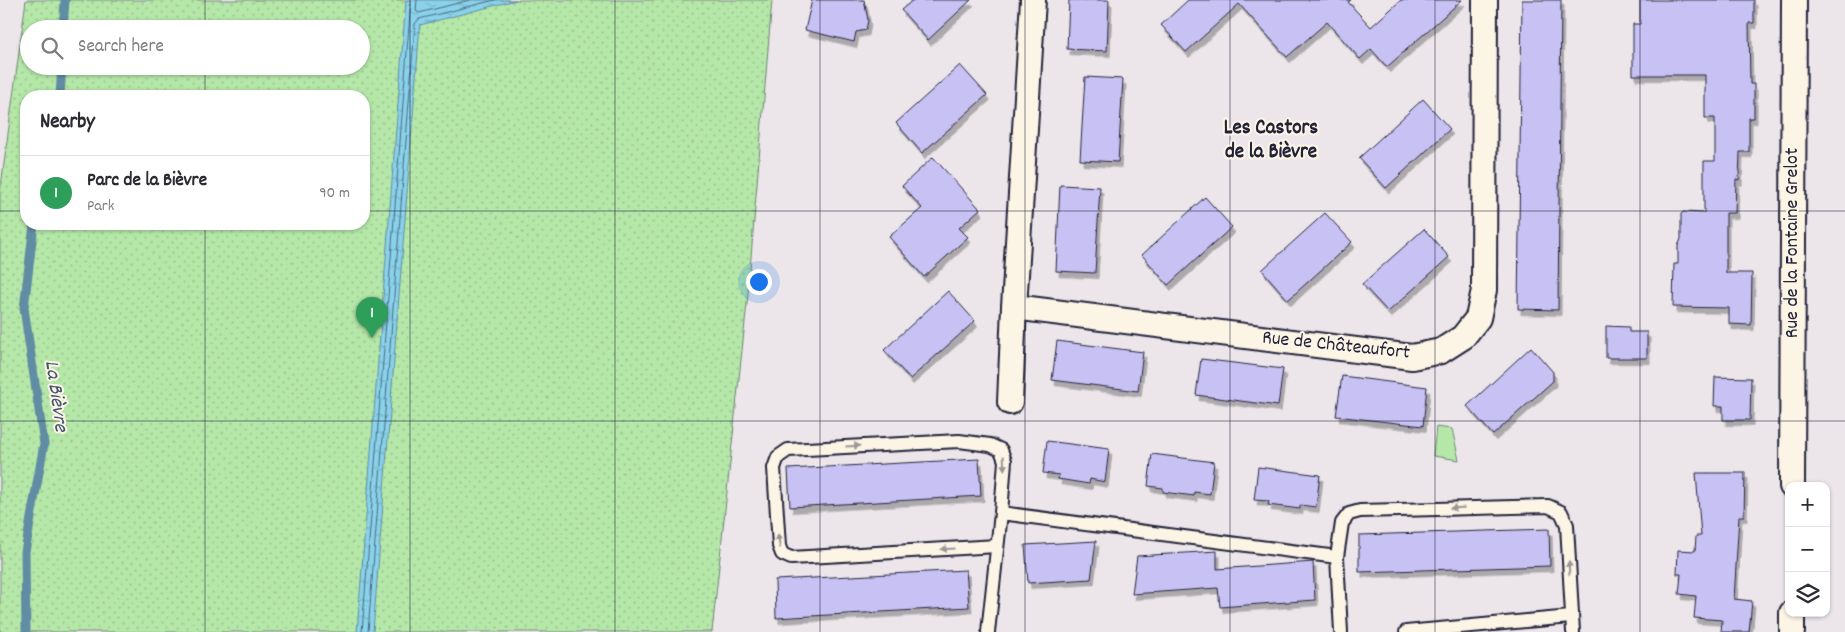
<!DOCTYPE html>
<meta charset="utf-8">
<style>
body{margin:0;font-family:Dekko,sans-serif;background:#f7f7f7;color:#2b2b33}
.controls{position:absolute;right:15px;bottom:15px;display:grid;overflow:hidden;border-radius:10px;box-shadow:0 1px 4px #0004}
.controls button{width:45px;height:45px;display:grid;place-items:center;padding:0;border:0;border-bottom:1px solid #e1e1e2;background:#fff;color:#2b2b33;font:25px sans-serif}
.you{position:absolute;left:758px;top:281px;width:18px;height:18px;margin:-12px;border:4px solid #fff;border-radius:50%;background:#1a73e8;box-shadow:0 0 0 8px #1a73e833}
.badge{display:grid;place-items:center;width:32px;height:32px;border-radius:50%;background:#db2777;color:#fff;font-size:16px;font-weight:700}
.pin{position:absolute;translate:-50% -41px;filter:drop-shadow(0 1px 2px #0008)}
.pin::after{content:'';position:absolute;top:26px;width:18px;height:15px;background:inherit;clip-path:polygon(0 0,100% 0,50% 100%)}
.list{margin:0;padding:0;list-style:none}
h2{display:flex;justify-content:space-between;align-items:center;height:65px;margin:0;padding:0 20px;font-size:21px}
h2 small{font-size:16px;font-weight:400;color:#7c7c81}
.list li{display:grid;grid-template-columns:32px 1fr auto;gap:15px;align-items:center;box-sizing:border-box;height:75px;padding:0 20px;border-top:1px solid #e1e1e2}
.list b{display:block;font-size:19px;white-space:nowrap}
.list p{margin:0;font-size:16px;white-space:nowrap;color:#7c7c81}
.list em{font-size:16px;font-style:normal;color:#7c7c81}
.icon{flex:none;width:28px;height:28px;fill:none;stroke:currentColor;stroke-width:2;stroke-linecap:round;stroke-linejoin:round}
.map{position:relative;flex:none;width:1845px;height:632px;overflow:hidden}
.search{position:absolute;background:#fff;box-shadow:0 1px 4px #0004;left:20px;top:20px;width:350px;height:55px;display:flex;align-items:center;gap:12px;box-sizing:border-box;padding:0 18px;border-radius:28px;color:#7c7c81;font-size:19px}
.panel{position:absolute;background:#fff;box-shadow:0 1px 4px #0004;left:20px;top:90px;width:350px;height:140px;border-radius:20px}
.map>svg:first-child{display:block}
</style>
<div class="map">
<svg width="1845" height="632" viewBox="0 0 1845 632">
<defs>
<pattern id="park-dots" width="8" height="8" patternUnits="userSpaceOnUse" patternTransform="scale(1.25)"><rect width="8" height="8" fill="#b5e7a8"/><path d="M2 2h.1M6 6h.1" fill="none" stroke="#9bc692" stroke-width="1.8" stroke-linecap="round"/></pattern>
<pattern id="water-ripples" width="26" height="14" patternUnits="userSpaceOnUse" patternTransform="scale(1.25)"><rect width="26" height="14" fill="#89d2ea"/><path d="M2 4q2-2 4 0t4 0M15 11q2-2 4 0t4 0" fill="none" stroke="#76b4ca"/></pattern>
<filter id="shadow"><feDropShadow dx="3" dy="5.5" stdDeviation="0" flood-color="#0004"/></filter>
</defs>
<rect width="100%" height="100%" fill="#ece6ea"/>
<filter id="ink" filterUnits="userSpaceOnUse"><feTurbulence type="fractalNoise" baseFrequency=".02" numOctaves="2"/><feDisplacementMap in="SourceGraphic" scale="10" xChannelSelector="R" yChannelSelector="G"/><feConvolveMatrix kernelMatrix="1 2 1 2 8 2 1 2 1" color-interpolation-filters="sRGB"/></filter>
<g filter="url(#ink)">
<path fill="#b5e7a8" stroke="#6c8472" d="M1436 427 1452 429 1459 460 1433 456Z"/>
<path fill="url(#park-dots)" stroke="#6c8472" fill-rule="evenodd" d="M26 0H772L748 294 712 632H0V193ZM29 29H361V66H29ZM26 96H364V224H26Z"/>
<path fill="url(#water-ripples)" stroke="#608ca4" d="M406 0H516L420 25 373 632H357Z"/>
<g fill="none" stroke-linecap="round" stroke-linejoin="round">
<g stroke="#4b6881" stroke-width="1">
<path d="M417 0 416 11 419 13 470 0"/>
<path d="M362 632 411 0"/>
<path d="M368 632 415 24 419 19 495 0"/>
</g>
<g stroke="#608ca4" stroke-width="9">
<path d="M63 29 65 0"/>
<path d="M60 96 62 66"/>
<path d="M26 632 25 552 44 444 24 308 34 224"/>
</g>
</g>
<g fill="#c8c2f4" stroke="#22223b" filter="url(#shadow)">
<path d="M812 0H864L868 20 866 30 856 32 854 42 805 30Z"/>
<path d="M913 0H971L928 40 901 10Z"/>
<path d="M1069 0H1109L1107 51 1067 49Z"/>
<path d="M1188 0H1351L1348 2 1371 27 1401 0H1462L1387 67 1371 49 1360 59 1327 22 1287 57 1239 4 1186 52 1161 25Z"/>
<path d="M1522 0H1561L1558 310 1518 309Z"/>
<path d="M1640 0H1754V23H1749L1750 84H1754V118H1749V152H1740L1739 180 1736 179 1735 213H1726V273H1752L1751 325 1729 324V308L1673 307 1674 264H1678V246L1681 239V214L1683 212 1704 213V161H1715V118H1705V75H1633V24H1640Z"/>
<path d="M960 65 987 95 922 153 896 123Z"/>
<path d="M1085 77 1123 79 1118 162 1080 160Z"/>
<path d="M1423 99 1450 129 1386 188 1359 158Z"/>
<path d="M933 157 980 209 959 228 968 237 924 277 889 237 922 208 902 186Z"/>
<path d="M1060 185 1100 187 1095 273 1056 271Z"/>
<path d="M1205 197 1232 227 1168 285 1142 255Z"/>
<path d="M1325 213 1352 242 1288 300 1262 270Z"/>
<path d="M1424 229 1449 257 1388 312 1362 284Z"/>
<path d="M948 291 975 321 910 379 884 350Z"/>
<path d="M1606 326 1629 327V332H1647V358H1606Z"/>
<path d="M1057 341 1143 352 1138 391 1052 380Z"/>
<path d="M1531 347 1553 372V381L1493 435 1467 406Z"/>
<path d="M1201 359 1283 369 1278 406 1196 395Z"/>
<path d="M1342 376 1427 387 1423 426 1336 416Z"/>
<path d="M1715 377 1751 378 1750 420H1723V406H1714Z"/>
<path d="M1047 441 1109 449 1105 482 1090 479 1089 484 1058 479 1059 475 1043 473Z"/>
<path d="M1152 454 1214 462 1210 494 1194 492V496L1163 492V488L1148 486Z"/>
<path d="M979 459 981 496 790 507 788 469Z"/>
<path d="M1258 467 1320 475 1316 507 1300 505V509L1268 505 1269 501 1254 500Z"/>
<path d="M1696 473H1745L1744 516H1739L1734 599 1752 601 1749 632H1721L1722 620 1694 618 1696 596 1679 594 1681 574H1677L1678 550 1695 551 1696 536H1701Z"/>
<path d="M1549 529 1550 566 1359 572V535Z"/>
<path d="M1096 541 1091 579 1028 583 1025 545Z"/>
<path d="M1217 551V569L1313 562 1315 600 1220 607 1218 588 1132 594 1137 556Z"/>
<path d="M966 570 969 607 776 618 775 580Z"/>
</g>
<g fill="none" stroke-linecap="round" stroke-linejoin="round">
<defs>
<g id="service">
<path d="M997 546 791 558 782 554 779 546 774 468 778 457 788 450 959 441 990 445 1001 450 1005 461 1001 513"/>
<path d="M988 632 1001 513 1337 557"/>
<path d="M1341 632 1337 557 1342 523 1349 514 1360 511 1548 506 1561 512 1567 525 1573 632"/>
<path d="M1406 632 1571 617"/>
</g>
<g id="minor">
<path d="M1033 0 1014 307 1412 357 1441 351 1463 337 1478 318 1484 290 1485 0"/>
<path d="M1010 402 1014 307"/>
<path d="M1792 486 1794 0"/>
<path d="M1792 632V613"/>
</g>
</defs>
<use href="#service" stroke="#22223b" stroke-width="16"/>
<use href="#minor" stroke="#22223b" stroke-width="28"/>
<use href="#service" stroke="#fcf5e5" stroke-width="12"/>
<use href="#minor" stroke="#fcf5e5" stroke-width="24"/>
</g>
<defs><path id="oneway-solid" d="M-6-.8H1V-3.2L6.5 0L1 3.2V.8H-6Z" transform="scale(1.25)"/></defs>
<g fill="#9a9698">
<use href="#oneway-solid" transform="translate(853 446) rotate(-3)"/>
<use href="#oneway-solid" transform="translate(1004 463) rotate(87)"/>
<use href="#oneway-solid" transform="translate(1457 508) rotate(178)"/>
<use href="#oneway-solid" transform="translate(779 541) rotate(-97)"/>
<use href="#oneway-solid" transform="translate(948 549) rotate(177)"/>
<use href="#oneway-solid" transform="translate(1569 568) rotate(-93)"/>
</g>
</g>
<path fill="none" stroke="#22223b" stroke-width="1" stroke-opacity="0.55" d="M205 0V29M410 0V632M615 0V632M820 0V632M1025 0V632M1230 0V632M1435 0V632M1640 0V632M205 66V96M0 211H26M364 211H1845M205 224V632M0 421H1845"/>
<g text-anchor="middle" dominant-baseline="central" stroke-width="4" stroke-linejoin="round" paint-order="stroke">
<g font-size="20" fill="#22223b" stroke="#fcf5e5">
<text transform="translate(1793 243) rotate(-90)">Rue de la Fontaine Grelot</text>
<text transform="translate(1336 346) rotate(6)">Rue de Châteaufort</text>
</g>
<g font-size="21" font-weight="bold" fill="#22223b" stroke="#fcf5e5">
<text x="1271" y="129">Les Castors<tspan x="1271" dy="24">de la Bièvre</tspan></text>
</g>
<g font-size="21" font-style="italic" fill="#415770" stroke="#fcf5e5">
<text transform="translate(55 396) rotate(82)">La Bièvre</text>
</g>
</g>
</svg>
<div class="controls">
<button>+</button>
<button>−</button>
<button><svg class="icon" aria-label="layers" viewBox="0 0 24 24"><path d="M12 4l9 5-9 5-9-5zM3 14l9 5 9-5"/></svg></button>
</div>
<div class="you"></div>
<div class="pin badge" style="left:372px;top:338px;background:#2e9e5b">1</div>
<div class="search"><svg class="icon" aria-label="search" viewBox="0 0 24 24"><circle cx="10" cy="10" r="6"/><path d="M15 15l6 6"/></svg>Search here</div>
<section class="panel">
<h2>Nearby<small></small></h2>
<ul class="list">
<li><span class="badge" style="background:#2e9e5b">1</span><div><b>Parc de la Bièvre</b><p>Park</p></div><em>90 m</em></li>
</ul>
</section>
</div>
